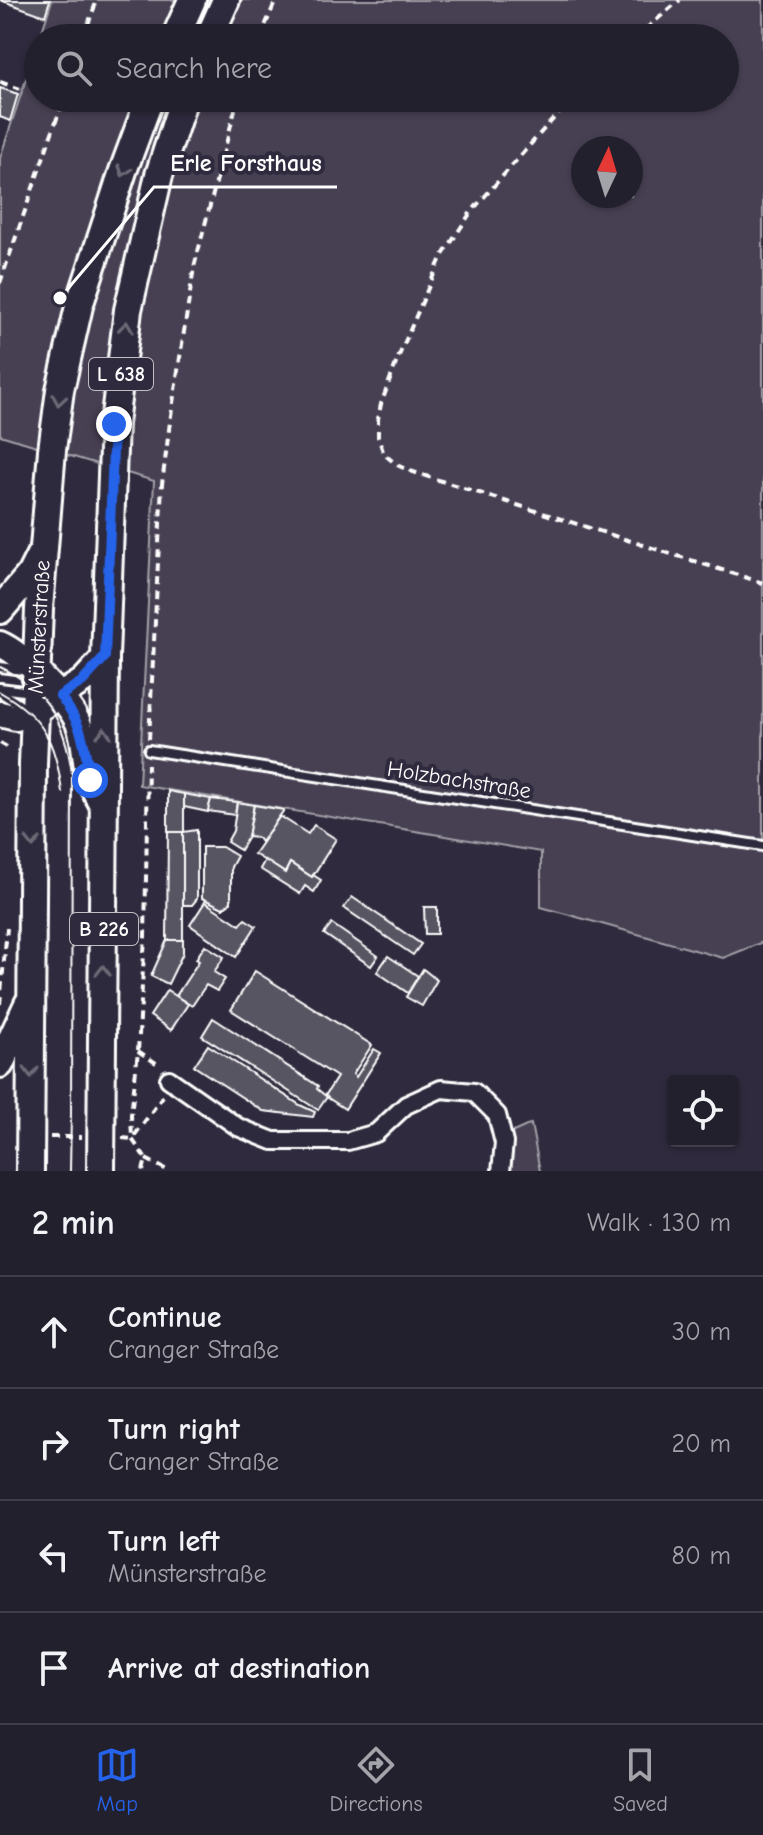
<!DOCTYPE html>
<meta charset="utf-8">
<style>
body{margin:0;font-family:"Comic Neue",sans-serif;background:#2b2836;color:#f1f3f6}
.controls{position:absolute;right:24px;bottom:24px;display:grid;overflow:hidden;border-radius:8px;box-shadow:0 2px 6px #0004}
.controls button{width:72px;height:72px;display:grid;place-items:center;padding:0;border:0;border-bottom:2px solid #403e4a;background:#23202e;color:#f1f3f6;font:40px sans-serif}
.compass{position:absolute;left:571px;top:136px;width:72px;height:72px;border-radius:50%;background:#23202e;box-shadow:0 2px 6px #0004;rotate:4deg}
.stop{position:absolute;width:24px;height:24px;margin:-18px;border:6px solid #2563eb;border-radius:50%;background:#fff}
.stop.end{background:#2563eb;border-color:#fff;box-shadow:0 2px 8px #0008}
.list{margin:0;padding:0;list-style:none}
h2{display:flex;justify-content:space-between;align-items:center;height:104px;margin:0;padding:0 32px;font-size:34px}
h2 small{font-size:26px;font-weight:400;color:#a3a3aa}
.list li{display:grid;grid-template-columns:52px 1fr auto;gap:24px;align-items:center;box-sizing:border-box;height:112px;padding:0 32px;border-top:2px solid #403e4a}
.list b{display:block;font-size:30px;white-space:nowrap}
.list p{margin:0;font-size:26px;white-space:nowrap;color:#a3a3aa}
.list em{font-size:26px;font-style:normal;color:#a3a3aa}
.icon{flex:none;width:44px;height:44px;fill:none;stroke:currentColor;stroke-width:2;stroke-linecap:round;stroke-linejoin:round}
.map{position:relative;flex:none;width:763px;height:1171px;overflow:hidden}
.search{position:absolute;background:#23202e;box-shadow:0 2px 6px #0004;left:24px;right:24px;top:24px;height:88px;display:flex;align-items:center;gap:20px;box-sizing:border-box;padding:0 28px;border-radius:44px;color:#a3a3aa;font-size:30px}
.sheet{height:552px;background:#23202e}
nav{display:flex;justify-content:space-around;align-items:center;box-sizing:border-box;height:112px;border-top:2px solid #403e4a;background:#23202e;font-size:22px;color:#a3a3aa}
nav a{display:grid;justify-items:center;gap:4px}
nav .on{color:#2563eb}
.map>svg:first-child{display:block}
</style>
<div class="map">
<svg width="763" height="1171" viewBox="0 0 763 1171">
<rect width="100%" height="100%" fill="#2f2a3d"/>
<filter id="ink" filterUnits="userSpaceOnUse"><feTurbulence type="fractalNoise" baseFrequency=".0125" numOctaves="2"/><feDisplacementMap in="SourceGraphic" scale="16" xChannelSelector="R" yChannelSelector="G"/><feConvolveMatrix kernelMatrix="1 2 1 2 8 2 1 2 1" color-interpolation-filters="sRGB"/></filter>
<g filter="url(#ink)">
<g fill="#464152" stroke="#a2a0a8" stroke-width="2" fill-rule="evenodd">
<path d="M52 0H763V942L723 958 541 907V852L139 785 154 481 0 435V158L38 43V98H725V38H40ZM583 148H631V196H583Z"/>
<path d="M531 1124 540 1171H509L511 1133Z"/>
</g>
<g fill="#595564" stroke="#fff" stroke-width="2">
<path d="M0 0H50L45 16Z"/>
<path d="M0 88 18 94 10 121 0 117Z"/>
<path d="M168 791 184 794V832H168Z"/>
<path d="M184 794 211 799 208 812 184 807Z"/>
<path d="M211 799 237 802 235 815 208 811Z"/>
<path d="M237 802 254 805 248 837 240 850 227 842 233 831Z"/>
<path d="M254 805 284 810 261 842 258 838 248 837Z"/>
<path d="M280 816 308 834 314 825 336 839 312 877 290 863 285 873 254 854Z"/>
<path d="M197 830V899L192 905H183V832Z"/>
<path d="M168 832H183V940H167Z"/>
<path d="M202 847H222L237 856 231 867V902L223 908 202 898Z"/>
<path d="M265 860 285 873 290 863 312 877 313 875 321 880 314 892 305 886 300 894 260 869Z"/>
<path d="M352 897 421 944 413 955 344 908Z"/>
<path d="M205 902 240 925 245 919 256 926 236 957 190 925Z"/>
<path d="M424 907H437V934H425Z"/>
<path d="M332 924 378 956 371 966 324 934Z"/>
<path d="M167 940H183V953L168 984 151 976Z"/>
<path d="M205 945 224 957 214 972 225 979 217 991 206 985 192 1006 176 996 199 961 196 959Z"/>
<path d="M388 956 418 976 408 993 377 972Z"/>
<path d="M423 969 437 980 422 1006 406 997Z"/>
<path d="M255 971 372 1045 353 1074 356 1077 374 1049 381 1053 345 1109 325 1096 337 1077 231 1010Z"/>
<path d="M167 990 188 1004 171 1030 150 1016Z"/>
<path d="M213 1018 318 1086 317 1089 327 1097 318 1110 202 1036Z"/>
<path d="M208 1045 300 1105 315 1112 313 1117 263 1111 194 1066Z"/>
</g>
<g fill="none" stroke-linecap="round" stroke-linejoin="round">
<defs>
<g id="lane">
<path d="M0 667 23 670"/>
<path d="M0 688 31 692"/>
<path d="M0 692 26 709"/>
<path d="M149 750 763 846"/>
</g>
<path id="street" d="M169 1079 238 1127 273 1141H348L376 1133 406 1105 441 1089 474 1092 497 1115 504 1143 501 1171"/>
<g id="secondary">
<path d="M0 644C23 654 70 702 79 725 86 743 84 762 90 780 93 790 100 800 104 809"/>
<path d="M0 714 16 718 32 713 83 681 105 657"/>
</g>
<g id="primary">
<path d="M175 38 192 0"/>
<path d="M209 38 226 0"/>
<path d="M0 610 30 575 40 555"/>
<path d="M0 1064 28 1004"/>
<path d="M30 1171 33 764 39 609 52 450 60 390 79 306 123 171 150 98"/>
<path d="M101 1171 105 657 114 424 128 310 159 175 184 98"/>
</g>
</defs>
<use href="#lane" stroke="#fff" stroke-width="14"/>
<use href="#street" stroke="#fff" stroke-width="22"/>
<use href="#secondary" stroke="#fff" stroke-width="30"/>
<use href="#primary" stroke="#fff" stroke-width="32"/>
<g stroke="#fff" stroke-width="4" stroke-dasharray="8 6" stroke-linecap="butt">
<path d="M83 38 97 0"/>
<path d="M260 38 276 0"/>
<path d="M635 38 680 0"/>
<path d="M0 82 20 89"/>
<path d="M573 98 544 129 471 212 441 258 398 358 381 404 378 419V437L384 454 397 465 410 471 763 583"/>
<path d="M0 283 64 98"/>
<path d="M149 739 162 484 170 422 194 267 238 98"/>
<path d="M0 743 7 747 10 751"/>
<path d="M0 1004 7 928"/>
<path d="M138 1051 159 1065"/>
<path d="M50 1137H82"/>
<path d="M122 1138 132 1139 163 1096"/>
<path d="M146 1159 169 1171"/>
<path d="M143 1171 146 1159 132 1139 131 1115 138 1051 145 937 148 764"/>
</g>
<use href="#lane" stroke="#2f2a3d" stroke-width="8"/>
<use href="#street" stroke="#2f2a3d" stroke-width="16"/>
<use href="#secondary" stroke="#2f2a3d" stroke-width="24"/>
<use href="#primary" stroke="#2f2a3d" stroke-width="26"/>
<g stroke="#fff" stroke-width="2">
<path d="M0 667C47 689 65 722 72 773L71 1113 70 1171"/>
<path d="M0 692C44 717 56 743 62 792"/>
</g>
</g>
<defs><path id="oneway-chevron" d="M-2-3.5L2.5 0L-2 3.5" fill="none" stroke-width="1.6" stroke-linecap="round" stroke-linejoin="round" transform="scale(2)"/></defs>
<g stroke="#6d6a77">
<use href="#oneway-chevron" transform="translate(124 171) rotate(109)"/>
<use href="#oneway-chevron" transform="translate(126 327) rotate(-83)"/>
<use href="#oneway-chevron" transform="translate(59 400) rotate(99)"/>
<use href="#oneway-chevron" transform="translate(104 733) rotate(-89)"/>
<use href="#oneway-chevron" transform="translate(33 842) rotate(90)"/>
<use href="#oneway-chevron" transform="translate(103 971) rotate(-90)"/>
<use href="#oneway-chevron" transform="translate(31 1072) rotate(91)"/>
</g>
</g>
<g fill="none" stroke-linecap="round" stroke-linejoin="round" filter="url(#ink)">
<path stroke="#2563eb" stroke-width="10" d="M90 780C84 744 84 726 60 696L83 681 105 657 114 424"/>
</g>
<g text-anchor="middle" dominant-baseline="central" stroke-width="8" stroke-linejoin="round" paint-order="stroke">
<g fill="#2f2a3d" stroke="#c1bfc5" stroke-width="2">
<rect x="89" y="358" width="64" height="32" rx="6"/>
<rect x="70" y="913" width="68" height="32" rx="6"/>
</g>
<g font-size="20" font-weight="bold" fill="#fff">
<text x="121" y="374">L 638</text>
<text x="104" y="929">B 226</text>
</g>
<g font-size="22" fill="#fff" stroke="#2f2a3d">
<text transform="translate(39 627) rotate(-87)">Münsterstraße</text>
<text transform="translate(459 780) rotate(9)">Holzbachstraße</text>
</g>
</g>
<path fill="none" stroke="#fff" stroke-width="3" d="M60 298L154 187H337"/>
<circle fill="#fff" stroke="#2f2a3d" stroke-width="3" cx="60" cy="298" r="8"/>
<g font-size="24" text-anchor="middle" font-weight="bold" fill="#fff" stroke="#2f2a3d" stroke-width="8" stroke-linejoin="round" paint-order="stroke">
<text x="246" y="171">Erle Forsthaus</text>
</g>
</svg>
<div class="controls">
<button><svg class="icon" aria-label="locate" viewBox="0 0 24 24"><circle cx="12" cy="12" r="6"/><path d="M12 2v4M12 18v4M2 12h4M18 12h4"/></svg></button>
</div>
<svg class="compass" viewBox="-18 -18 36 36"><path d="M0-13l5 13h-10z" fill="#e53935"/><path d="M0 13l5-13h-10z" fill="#a3a3aa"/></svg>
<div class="stop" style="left:90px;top:780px"></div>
<div class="stop end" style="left:114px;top:424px"></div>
<div class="search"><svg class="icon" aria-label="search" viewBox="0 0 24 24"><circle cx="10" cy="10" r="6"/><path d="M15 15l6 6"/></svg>Search here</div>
</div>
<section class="sheet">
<h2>2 min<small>Walk · 130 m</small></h2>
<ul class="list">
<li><svg class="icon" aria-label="ahead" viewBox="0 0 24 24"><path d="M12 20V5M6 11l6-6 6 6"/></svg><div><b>Continue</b><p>Cranger Straße</p></div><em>30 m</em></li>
<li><svg class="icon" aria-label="right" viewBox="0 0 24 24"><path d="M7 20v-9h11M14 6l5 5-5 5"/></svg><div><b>Turn right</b><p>Cranger Straße</p></div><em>20 m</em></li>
<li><svg class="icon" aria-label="left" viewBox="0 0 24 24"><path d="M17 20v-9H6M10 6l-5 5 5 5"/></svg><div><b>Turn left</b><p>Münsterstraße</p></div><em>80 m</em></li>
<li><svg class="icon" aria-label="arrive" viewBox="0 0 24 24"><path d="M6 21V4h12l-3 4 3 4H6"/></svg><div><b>Arrive at destination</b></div></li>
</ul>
</section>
<nav>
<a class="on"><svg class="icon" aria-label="map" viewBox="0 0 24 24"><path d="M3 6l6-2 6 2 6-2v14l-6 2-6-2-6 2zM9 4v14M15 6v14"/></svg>Map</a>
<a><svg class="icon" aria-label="directions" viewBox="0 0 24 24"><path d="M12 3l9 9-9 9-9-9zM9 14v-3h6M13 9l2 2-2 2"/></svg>Directions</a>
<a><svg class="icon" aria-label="saved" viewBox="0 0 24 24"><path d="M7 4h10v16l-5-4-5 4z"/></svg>Saved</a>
</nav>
